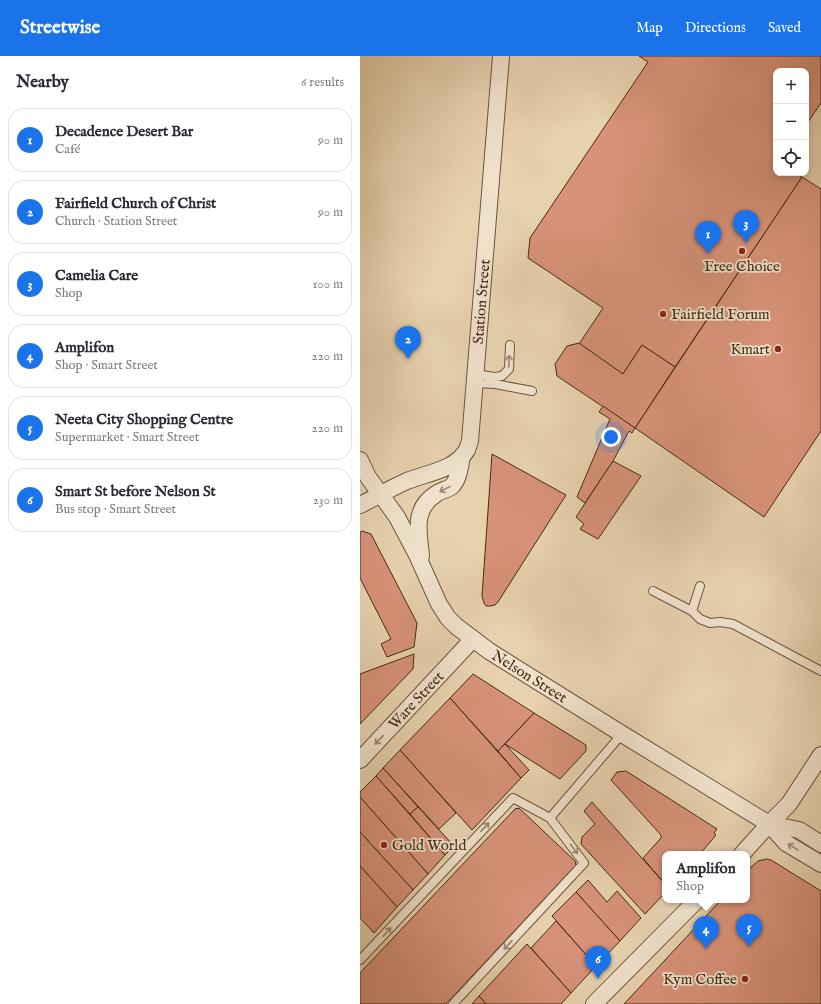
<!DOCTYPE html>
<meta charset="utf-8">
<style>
body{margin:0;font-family:"IM FELL English",serif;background:#f2f2f3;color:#2b2b33}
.controls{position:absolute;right:12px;top:12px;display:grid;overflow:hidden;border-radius:8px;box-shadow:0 2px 6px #0003}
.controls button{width:36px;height:36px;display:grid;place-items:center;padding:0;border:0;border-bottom:1px solid #e1e1e2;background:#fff;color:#2b2b33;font:20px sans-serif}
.you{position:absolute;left:251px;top:381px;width:14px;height:14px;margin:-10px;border:3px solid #fff;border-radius:50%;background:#1a73e8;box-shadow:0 0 0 6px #1a73e833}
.badge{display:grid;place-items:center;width:26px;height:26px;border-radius:50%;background:#1a73e8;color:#fff;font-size:13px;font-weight:700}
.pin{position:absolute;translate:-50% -33px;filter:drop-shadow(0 1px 2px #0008)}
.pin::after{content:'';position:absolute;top:21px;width:14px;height:12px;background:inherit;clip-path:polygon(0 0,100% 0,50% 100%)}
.popup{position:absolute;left:302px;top:795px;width:88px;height:52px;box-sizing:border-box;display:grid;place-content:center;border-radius:8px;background:#fff;filter:drop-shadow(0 1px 3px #0005);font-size:13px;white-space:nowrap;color:#7c7c81}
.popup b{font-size:15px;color:#2b2b33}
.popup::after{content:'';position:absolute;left:50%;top:100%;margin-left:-8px;border:8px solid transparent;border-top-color:#fff}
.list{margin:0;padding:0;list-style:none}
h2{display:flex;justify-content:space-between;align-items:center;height:52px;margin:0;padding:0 16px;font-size:17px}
h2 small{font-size:13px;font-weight:400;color:#7c7c81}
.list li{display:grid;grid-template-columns:26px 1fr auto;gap:12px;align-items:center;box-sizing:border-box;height:64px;margin:0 8px 8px;padding:0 8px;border:1px solid #e1e1e2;border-radius:16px}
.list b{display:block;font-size:15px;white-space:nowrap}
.list p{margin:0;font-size:13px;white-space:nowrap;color:#7c7c81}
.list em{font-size:13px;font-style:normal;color:#7c7c81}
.icon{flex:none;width:22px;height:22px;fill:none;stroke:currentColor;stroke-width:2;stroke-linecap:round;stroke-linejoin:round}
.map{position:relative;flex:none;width:461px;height:948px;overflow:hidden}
header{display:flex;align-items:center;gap:24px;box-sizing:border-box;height:56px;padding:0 20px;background:#1a73e8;color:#fff}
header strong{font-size:19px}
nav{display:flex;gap:22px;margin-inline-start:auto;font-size:14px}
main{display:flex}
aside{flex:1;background:#fff}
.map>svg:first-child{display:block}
</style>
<header>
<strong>Streetwise</strong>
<nav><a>Map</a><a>Directions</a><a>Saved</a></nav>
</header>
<main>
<aside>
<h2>Nearby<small>6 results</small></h2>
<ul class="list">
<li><span class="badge">1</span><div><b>Decadence Desert Bar</b><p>Café</p></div><em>90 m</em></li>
<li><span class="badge">2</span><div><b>Fairfield Church of Christ</b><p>Church · Station Street</p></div><em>90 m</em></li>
<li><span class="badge">3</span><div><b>Camelia Care</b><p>Shop</p></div><em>100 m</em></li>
<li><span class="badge">4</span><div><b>Amplifon</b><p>Shop · Smart Street</p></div><em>220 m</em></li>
<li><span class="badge">5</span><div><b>Neeta City Shopping Centre</b><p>Supermarket · Smart Street</p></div><em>220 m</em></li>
<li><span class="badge">6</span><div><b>Smart St before Nelson St</b><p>Bus stop · Smart Street</p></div><em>230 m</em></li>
</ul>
</aside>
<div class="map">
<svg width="461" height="948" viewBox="0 0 461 948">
<rect width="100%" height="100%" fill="#e7d1af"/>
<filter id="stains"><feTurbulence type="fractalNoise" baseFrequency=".005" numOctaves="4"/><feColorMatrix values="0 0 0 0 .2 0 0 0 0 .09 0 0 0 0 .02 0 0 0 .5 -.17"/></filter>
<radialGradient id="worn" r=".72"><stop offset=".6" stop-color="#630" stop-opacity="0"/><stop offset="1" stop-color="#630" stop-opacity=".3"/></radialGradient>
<g fill="#d79279" stroke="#442c13">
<path d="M279 0H461V47L446 69V15H416V117H436L442 121 315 311 282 289 263 318 219 288 243 252 168 202 170 182 288 6Z"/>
<path d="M442 121 461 133V375L404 461 275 372Z"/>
<path d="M219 287 263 318 282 289 315 311 275 372 197 320 195 308 207 290Z"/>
<path d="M243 350 275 372 272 377 269 375 253 405 225 447 217 441 250 363 239 356Z"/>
<path d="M132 398 206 439 138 546 135 549 130 550H126L124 547 122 540Z"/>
<path d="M253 405 281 420 238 483 220 473 224 468 216 461Z"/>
<path d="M2 475 11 478 57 567 54 591 27 601 21 588 31 583 0 522V476Z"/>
<path d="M54 598 53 613 0 668V618Z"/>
<path d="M113 618 174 657 138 695 90 642Z"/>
<path d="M90 642 161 722 112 774 40 694Z"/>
<path d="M174 657 226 689V695L200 723 145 688Z"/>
<path d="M145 688 169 714 161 722 138 695Z"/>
<path d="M40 694 96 757 79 773 23 712Z"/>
<path d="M23 712 58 751 50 758 16 720Z"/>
<path d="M266 715 357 773 354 777 356 779 340 798H305V828L283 802 301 782V779L251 724 257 716Z"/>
<path d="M16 720 85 799 68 818 0 741V736Z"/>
<path d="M0 741 68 818 53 834 0 776Z"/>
<path d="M232 746 305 828V837L285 858 221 788 222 781 235 768 224 755Z"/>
<path d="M58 751 94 790 85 799 50 758Z"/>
<path d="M159 752 215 805 216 809 86 948H0V917L155 753Z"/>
<path d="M0 776 53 834 37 851 0 810Z"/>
<path d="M407 803 411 804 461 835V948H264L361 844H387V815L398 805Z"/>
<path d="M0 810 37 851 14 877 0 862Z"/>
<path d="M228 824 247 846 257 835 281 862 260 885 216 836Z"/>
<path d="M216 836 260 885 236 910 192 860Z"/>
<path d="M196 865 236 910 211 937 171 892Z"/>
<path d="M167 888 211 937 201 948H126L119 940Z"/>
<path d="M119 940 126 948H112Z"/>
</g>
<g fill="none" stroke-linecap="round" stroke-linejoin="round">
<defs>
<g id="service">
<path d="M116 318 134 321 142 320 149 313 150 289"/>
<path d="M115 327 135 328 172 335"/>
<path d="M340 530 332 555 340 563 350 567 360 566 373 568 461 615"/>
<path d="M293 535 332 555"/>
<path d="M190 762 262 678"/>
<path d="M0 904 153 742 190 762 224 807 93 948"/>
</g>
<g id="minor">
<path id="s1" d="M0 404 8 421 37 461 57 499 79 548 88 562 96 570 129 595 262 678 409 768 426 787 461 808"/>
<path id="s2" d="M0 449C16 441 31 432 47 425 67 417 95 414 107 394 108 391 109 388 110 385L141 0"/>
<path d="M61 500C59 477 52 453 76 438 81 434 88 434 92 430 99 423 100 410 102 400"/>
<path id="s3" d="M0 704 113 583"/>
<path d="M409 768 439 774 461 788"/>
<path d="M382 798 409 768 429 748 461 699"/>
<path d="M234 948 337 844"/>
</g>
</defs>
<use href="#service" stroke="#6d553a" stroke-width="10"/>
<use href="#minor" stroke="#6d553a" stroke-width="18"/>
<use href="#service" stroke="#efe1cb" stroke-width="8"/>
<use href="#minor" stroke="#efe1cb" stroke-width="16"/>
</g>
<defs><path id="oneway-shaft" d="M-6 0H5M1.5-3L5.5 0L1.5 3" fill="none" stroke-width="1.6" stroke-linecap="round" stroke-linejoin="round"/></defs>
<g stroke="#9a866f">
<use href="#oneway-shaft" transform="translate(149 305) rotate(-89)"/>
<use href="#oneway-shaft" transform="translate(85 433) rotate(154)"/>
<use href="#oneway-shaft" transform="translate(19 684) rotate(133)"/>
<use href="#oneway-shaft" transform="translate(125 771) rotate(-47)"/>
<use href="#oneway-shaft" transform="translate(433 791) rotate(-149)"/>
<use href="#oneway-shaft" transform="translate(214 793) rotate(52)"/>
<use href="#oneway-shaft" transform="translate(27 876) rotate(-47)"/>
<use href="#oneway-shaft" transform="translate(148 889) rotate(133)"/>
</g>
<g fill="#8f2418" stroke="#efe1cb" stroke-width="1.5">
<circle cx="382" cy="195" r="4"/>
<circle cx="303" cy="258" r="4"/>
<circle cx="418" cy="293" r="4"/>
<circle cx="24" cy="789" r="4"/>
<circle cx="385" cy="923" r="4"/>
</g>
<g text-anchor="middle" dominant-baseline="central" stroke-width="3.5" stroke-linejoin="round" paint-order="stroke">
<g font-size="15" fill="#442c13" stroke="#efe1cb" text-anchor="start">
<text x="382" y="210" text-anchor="middle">Free Choice</text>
<text x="311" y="258">Fairfield Forum</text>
<text x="410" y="293" text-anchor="end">Kmart</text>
<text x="32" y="789">Gold World</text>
<text x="377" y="923" text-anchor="end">Kym Coffee</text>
</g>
<g font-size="15" fill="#442c13" stroke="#efe1cb">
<text stroke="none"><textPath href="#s2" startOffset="271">Station Street</textPath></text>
<text stroke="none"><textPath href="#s1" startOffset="282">Nelson Street</textPath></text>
<text stroke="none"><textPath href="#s3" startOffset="82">Ware Street</textPath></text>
</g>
</g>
<rect width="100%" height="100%" filter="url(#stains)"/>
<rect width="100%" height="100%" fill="url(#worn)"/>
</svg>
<div class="controls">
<button>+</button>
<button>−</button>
<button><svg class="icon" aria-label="locate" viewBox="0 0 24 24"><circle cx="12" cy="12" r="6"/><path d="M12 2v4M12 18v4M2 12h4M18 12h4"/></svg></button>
</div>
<div class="you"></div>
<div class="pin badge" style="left:348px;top:198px">1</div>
<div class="pin badge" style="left:48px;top:303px">2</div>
<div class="pin badge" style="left:386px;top:187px">3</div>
<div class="pin badge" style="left:346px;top:893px">4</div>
<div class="popup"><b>Amplifon</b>Shop</div>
<div class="pin badge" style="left:389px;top:891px">5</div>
<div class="pin badge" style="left:238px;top:923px">6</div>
</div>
</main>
